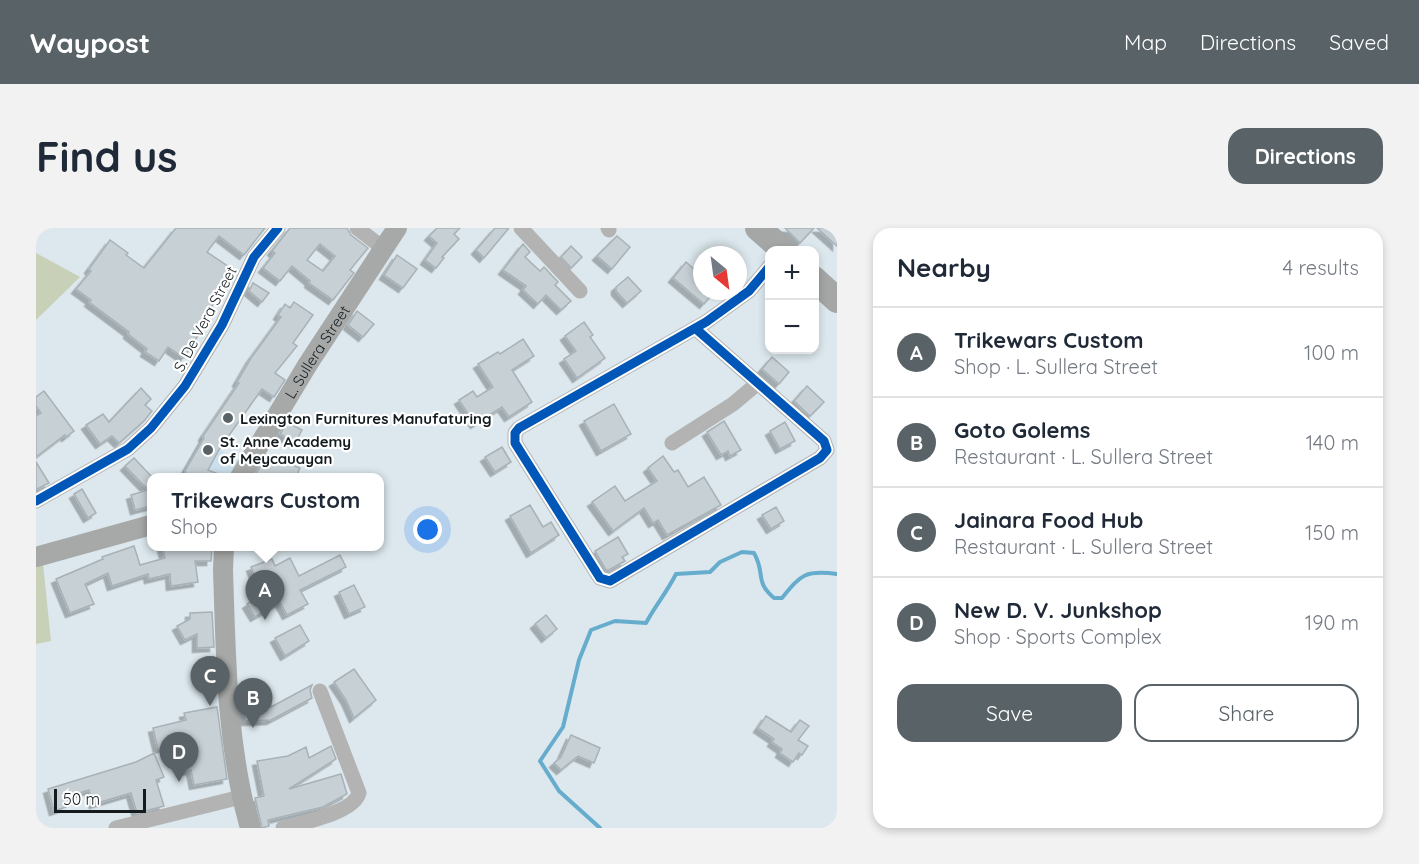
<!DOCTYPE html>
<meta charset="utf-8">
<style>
body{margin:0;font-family:Quicksand,sans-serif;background:#f2f2f3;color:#1f2937}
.controls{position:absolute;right:18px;top:18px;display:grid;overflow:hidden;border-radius:12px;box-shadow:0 3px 9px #0003}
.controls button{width:54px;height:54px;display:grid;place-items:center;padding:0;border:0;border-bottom:2px solid #e0e1e3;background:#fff;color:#1f2937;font:30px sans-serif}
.compass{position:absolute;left:657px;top:18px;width:54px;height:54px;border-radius:50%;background:#fff;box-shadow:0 3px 9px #0003;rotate:151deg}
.scale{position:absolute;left:18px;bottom:15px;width:92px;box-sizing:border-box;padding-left:6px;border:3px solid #131b1f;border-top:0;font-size:16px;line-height:21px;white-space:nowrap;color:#131b1f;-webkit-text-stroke:4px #fff;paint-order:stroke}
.you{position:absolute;left:392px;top:302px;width:21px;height:21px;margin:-15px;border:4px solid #fff;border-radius:50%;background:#1a73e8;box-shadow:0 0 0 9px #1a73e833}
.badge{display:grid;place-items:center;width:39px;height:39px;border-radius:50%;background:#596367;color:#fff;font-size:20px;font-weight:700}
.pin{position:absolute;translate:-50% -50px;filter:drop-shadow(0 2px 3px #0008)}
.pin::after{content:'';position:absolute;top:32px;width:21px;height:18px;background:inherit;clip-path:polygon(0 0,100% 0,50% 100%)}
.popup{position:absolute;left:111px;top:245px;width:237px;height:78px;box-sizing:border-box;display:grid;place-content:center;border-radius:12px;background:#fff;filter:drop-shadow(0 2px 4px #0005);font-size:20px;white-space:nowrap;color:#747a83}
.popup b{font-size:22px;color:#1f2937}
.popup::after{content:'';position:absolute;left:50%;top:100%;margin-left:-12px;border:12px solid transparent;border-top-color:#fff}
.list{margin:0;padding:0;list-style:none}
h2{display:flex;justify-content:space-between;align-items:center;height:78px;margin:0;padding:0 24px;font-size:26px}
h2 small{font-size:20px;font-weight:400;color:#747a83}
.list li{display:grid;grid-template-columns:39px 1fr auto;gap:18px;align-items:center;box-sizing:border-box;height:90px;padding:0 24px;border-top:2px solid #e0e1e3}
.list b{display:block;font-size:22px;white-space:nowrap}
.list p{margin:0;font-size:20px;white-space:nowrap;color:#747a83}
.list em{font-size:20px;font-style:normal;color:#747a83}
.actions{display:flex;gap:12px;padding:18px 24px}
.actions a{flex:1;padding:14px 0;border:2px solid #596367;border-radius:18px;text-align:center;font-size:21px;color:#596367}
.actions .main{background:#596367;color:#fff}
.map{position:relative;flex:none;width:801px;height:600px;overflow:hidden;border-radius:18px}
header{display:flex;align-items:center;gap:36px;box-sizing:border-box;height:84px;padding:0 30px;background:#596367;color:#fff}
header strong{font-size:28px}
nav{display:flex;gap:33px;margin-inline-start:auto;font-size:21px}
.intro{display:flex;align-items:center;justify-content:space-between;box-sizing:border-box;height:144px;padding:0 36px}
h1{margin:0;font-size:42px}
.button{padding:15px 27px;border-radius:18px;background:#596367;color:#fff;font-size:21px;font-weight:700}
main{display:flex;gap:36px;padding:0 36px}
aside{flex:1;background:#fff;border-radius:18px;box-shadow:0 3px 9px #0003}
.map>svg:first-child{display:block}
</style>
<header>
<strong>Waypost</strong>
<nav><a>Map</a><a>Directions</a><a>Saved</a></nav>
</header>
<div class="intro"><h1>Find us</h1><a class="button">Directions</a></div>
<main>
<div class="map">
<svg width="801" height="600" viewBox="0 0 801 600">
<defs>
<filter id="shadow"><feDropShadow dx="-4.5" dy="4.5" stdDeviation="0" flood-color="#0004"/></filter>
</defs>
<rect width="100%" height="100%" fill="#dce8ee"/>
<path fill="#cbe0ec" d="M165 210 203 233 193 249H148L146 244Z"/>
<g fill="#c8d0b7">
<path d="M0 25 44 49 0 92Z"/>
<path d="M7 336 15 413 0 416V338Z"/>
</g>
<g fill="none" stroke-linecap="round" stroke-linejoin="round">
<path stroke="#66accc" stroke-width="4" d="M564 600 523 563 504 533 527 499 543 432 555 402 579 393 610 395C619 378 631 364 640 346L674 344 684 334 706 324 718 325C730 346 718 353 738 370H746C765 346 770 342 801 346"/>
</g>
<g fill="#c7d0d5" stroke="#a8b1b6" stroke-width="1.5" fill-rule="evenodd" filter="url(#shadow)">
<path d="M140 0H229L208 27 183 8 171 24 199 43 164 96 168 98 148 130 132 119 123 133 109 124 111 121 92 106 93 104 53 74 55 72 40 61 55 43 53 41 74 12 92 25 90 27 108 40Z"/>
<path d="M254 0H311L315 7 332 20 314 42 318 45 297 72 273 55 274 53 256 38 244 53 227 40 239 25 236 23ZM284 16 299 28 287 43 271 32Z"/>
<path d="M401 0H424L418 6 423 11 406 29 408 30 400 40 389 32 401 15 393 8Z"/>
<path d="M459 0H473L448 30 440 22Z"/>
<path d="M749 0H778L764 15Z"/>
<path d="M781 0H801V18Z"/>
<path d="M581 8 594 19 576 41 561 28Z"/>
<path d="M487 16 494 24 489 29 504 43 508 39 522 54 519 57 535 73 525 82 510 67 502 76 487 62 490 58 467 42Z"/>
<path d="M535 18 546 29 535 40 525 29Z"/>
<path d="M361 27 381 41 367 60 348 47Z"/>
<path d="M650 34 666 48V63H679L668 76 637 50Z"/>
<path d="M592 49 605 63 591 75 580 63V59Z"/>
<path d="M217 55 233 65 226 74 213 63Z"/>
<path d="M258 74 277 87 257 115 261 118 239 145 249 152 238 169 226 161 184 220 172 242 190 249H152L149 243 168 210 167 208 203 155 201 154 215 130 245 89 242 87 249 76 254 80Z"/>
<path d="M321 83 338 96 327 109 312 97Z"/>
<path d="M548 94 557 107 554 109 569 130 541 150 528 131 540 123 529 108Z"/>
<path d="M487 111 498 128 476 142 496 174 473 189 466 179 439 196 423 172 437 163 441 169 457 159 442 136 462 124 464 126Z"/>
<path d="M736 129 753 144 743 156 726 141Z"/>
<path d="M771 158 788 174 774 188 758 173Z"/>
<path d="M105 160 115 171 109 177 116 183 108 193 83 215 76 208 64 216 50 197 67 186 73 194Z"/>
<path d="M8 163 38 203 30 209 29 207 0 229V188L5 185 0 178V169Z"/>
<path d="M578 176 595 206 565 223 548 193Z"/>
<path d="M688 193 705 222 694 228 692 223 685 227 671 204Z"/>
<path d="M251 194 266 202 259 215 244 206Z"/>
<path d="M749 194 759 213 744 221 734 203Z"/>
<path d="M466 219 475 234 459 244 449 229Z"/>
<path d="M231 227 264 240 260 249H218Z"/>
<path d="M627 228 638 244 642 242 652 259 668 249 685 277 631 307 622 292 617 295 608 280 577 303 556 274 579 258 589 273 621 253 612 240Z"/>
<path d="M98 230 115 248V278L99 282 95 267 112 262 89 238Z"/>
<path d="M0 234 13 255 1 261 0 260Z"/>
<path d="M46 261 60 285 52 290 38 266Z"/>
<path d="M494 277 507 299 515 294 523 307 495 325 474 288Z"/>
<path d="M740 279 748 293 735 301 726 287Z"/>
<path d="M582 309 592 326 586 329 589 333 573 342H570L559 323Z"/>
<path d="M98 318 104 337 129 330 126 318H176L175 333H159L162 354 135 358 134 346 113 351 112 346 76 358 72 345 49 356 58 376 34 385 20 351 67 331 66 329Z"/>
<path d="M304 327 310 339 264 362 272 376 251 387 244 374 219 389 211 376 226 366 215 339 236 331 239 338 254 330 263 348Z"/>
<path d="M318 357 329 379 313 386 303 364Z"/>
<path d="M176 384 178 419 161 420V406L149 412 141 398 154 391V385Z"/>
<path d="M510 387 521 401 510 410 499 396Z"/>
<path d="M264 397 273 413 249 428 239 410Z"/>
<path d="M318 441 340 472 318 490 310 472 298 454Z"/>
<path d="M276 457 274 462 276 470 235 492 209 493 207 463 234 462 235 479Z"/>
<path d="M181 479 191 551 158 557 155 542 148 543 142 516 122 521 117 500 150 492 148 485Z"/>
<path d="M730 488 755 504 764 492 773 498 762 512 772 518 766 527 763 525 757 534 744 525 746 521 736 514 738 511 722 500Z"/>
<path d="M535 507 564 520 558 535 542 528 525 542 518 535 525 529Z"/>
<path d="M295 518 300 531 253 561 305 546 311 566 287 579 232 592 233 598 226 600 219 570 228 568 221 533 252 528 270 519 273 530Z"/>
<path d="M118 525 128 549 120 552 128 578 101 585 95 565 58 576 53 562 27 570 30 579 18 583 12 561 100 534Z"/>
</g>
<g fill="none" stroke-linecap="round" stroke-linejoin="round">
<g stroke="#b2b3b2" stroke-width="15">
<path d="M321 0 347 20"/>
<path d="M485 0 544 63"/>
<path d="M572 0 573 2"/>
<path d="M659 100 788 213 791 222 784 230 574 353 564 350 479 215V205L483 200 670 94 713 63 734 38"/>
<path d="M636 215 697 176 722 155"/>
<path d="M0 273 92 221 115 200 149 158 186 97 218 29 242 0"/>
<path d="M80 600 205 569"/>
<path d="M247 600C265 595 318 585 323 565L284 463"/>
</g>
<g stroke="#a6a9a7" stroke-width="20">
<path id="s1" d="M204 249 272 136 361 0"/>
<path d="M188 318 187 342C190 429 190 516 214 600"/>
<path d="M0 329 115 297"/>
</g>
<g stroke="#a4a7a6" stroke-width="26">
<path d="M722 0 747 22"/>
<path d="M778 51 801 72"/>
</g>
<defs>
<g id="cycleway">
<path d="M659 100 788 213 791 222 784 230 574 353 564 350 479 215V205L483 200 670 94 713 63 734 38"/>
<path d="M0 273 92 221 115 200 149 158 186 97 218 29 242 0"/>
</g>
</defs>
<use href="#cycleway" stroke="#fff" stroke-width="13"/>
<use href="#cycleway" stroke="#0057b8" stroke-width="9"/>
</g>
<g fill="#596367" stroke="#fff" stroke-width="2">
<circle cx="192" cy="190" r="6"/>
<circle cx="172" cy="222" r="6"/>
</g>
<g text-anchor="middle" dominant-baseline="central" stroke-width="4.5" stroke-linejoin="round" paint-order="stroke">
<g font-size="15" fill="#131b1f" stroke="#fff">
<text transform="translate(169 91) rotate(-62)">S. De Vera Street</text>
<text stroke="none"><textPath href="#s1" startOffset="147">L. Sullera Street</textPath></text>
</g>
<g font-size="15" font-weight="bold" fill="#131b1f" stroke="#fff" text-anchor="start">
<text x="204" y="190">Lexington Furnitures Manufaturing</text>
<text x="184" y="213">St. Anne Academy<tspan x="184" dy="17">of Meycauayan</tspan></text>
</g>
</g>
</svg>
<div class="controls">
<button>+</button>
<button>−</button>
</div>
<svg class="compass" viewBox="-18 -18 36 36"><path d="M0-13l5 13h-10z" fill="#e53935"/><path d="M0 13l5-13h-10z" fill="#747a83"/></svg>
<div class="scale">50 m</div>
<div class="you"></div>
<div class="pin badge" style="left:229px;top:392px">A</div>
<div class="popup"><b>Trikewars Custom</b>Shop</div>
<div class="pin badge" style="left:217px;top:500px">B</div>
<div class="pin badge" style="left:174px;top:478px">C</div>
<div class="pin badge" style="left:143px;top:554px">D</div>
</div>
<aside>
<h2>Nearby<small>4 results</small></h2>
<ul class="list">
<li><span class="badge">A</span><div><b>Trikewars Custom</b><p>Shop · L. Sullera Street</p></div><em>100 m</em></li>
<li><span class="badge">B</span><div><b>Goto Golems</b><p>Restaurant · L. Sullera Street</p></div><em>140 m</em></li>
<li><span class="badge">C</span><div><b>Jainara Food Hub</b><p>Restaurant · L. Sullera Street</p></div><em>150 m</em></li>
<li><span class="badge">D</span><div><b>New D. V. Junkshop</b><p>Shop · Sports Complex</p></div><em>190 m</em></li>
</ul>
<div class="actions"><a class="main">Save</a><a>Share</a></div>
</aside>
</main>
